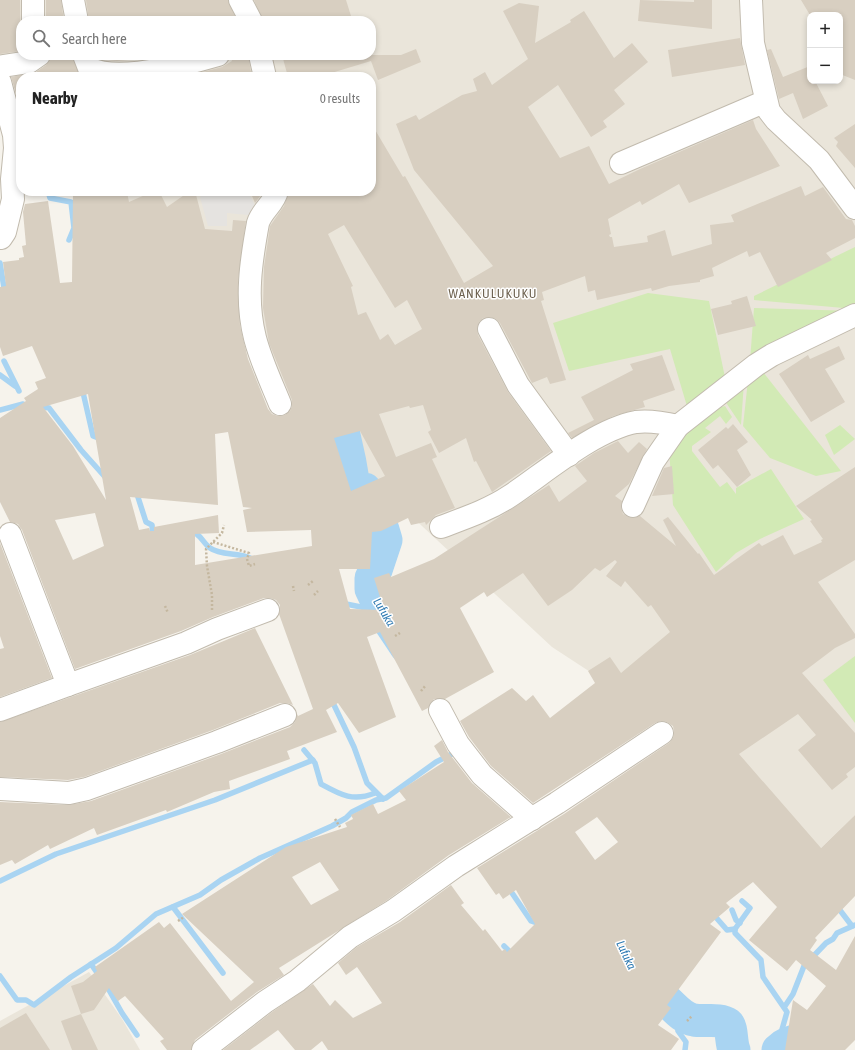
<!DOCTYPE html>
<meta charset="utf-8">
<style>
body{margin:0;font-family:"Asap Condensed",sans-serif;background:#f2f2f2;color:#222}
.controls{position:absolute;right:12px;top:12px;display:grid;overflow:hidden;border-radius:8px;box-shadow:0 2px 6px #0003}
.controls button{width:36px;height:36px;display:grid;place-items:center;padding:0;border:0;border-bottom:1px solid #e0e0e0;background:#fff;color:#222;font:20px sans-serif}
.list{margin:0;padding:0;list-style:none}
h2{display:flex;justify-content:space-between;align-items:center;height:52px;margin:0;padding:0 16px;font-size:17px}
h2 small{font-size:13px;font-weight:400;color:#767676}
.icon{flex:none;width:22px;height:22px;fill:none;stroke:currentColor;stroke-width:2;stroke-linecap:round;stroke-linejoin:round}
.map{position:relative;flex:none;width:855px;height:1050px;overflow:hidden}
.search{position:absolute;background:#fff;box-shadow:0 2px 6px #0003;left:16px;top:16px;width:360px;height:44px;display:flex;align-items:center;gap:10px;box-sizing:border-box;padding:0 14px;border-radius:16px;color:#767676;font-size:15px}
.panel{position:absolute;background:#fff;box-shadow:0 2px 6px #0003;left:16px;top:72px;width:360px;height:124px;border-radius:16px}
.map>svg:first-child{display:block}
</style>
<div class="map">
<svg width="855" height="1050" viewBox="0 0 855 1050">
<rect width="100%" height="100%" fill="#f6f3ec"/>
<g fill="#eae5da" fill-rule="evenodd">
<path d="M0 0H855V815L801 867 679 730 552 647 364 472 353 437 282 398 259 332 164 353 75 191H371V77H52L47 55H371V21H21V50L0 61ZM810 15H840V81H810Z"/>
<path d="M89 972 122 1019 140 1050H0V1021Z"/>
</g>
<g fill="#d2eab5">
<path d="M855 247V309L754 300V296Z"/>
<path d="M648 293 709 301 726 382 689 413 670 349 569 371 553 323Z"/>
<path d="M754 308 855 311 749 374Z"/>
<path d="M763 372 841 471 816 476 770 458 743 426 748 380Z"/>
<path d="M744 382 741 425 723 398Z"/>
<path d="M725 406 732 417 726 424 720 416 705 428 711 432 692 446V451L720 487 727 482 736 494V488L771 469 804 519 760 539 736 553 716 572 673 505 669 449 704 419 711 410Z"/>
<path d="M840 425 855 439 834 455 825 435Z"/>
<path d="M855 656V723L823 680Z"/>
</g>
<path fill="#e5e3e0" d="M208 191H248L260 216 227 213V226H208L200 197Z"/>
<g fill="none" stroke-linecap="round" stroke-linejoin="round">
<g stroke="#a9d4f2" stroke-width="5.5">
<path d="M48 191 50 198 71 202 74 228 69 240"/>
<path d="M0 263 5 294"/>
<path d="M4 361 19 391"/>
<path d="M0 375 15 386"/>
<path d="M82 388 93 436 101 439"/>
<path d="M37 409 43 407 49 408 81 450 106 478"/>
<path d="M0 410 23 404 26 407"/>
<path d="M136 491 146 522 152 525 153 539"/>
<path d="M191 531C200 533 203 543 210 548 221 556 238 552 250 558L251 562"/>
<path d="M341 603 366 608 377 604"/>
<path d="M334 705 354 747 367 783 383 799"/>
<path d="M304 750 315 763 321 784C341 795 353 802 375 793"/>
<path d="M0 881 56 854 215 800 313 760"/>
<path d="M508 887 531 921 540 924"/>
<path d="M742 901 750 908 735 929V933L761 960 763 977 787 1012 781 1033V1047"/>
<path d="M836 905 852 926"/>
<path d="M173 907 223 973"/>
<path d="M732 910 736 920 740 923"/>
<path d="M713 914 727 930 735 929"/>
<path d="M504 946 514 956"/>
<path d="M91 964 100 977"/>
<path d="M0 976 17 1000H26L34 1005 71 977 116 948 156 914 200 895 221 880 260 858 332 826 346 818 352 812 376 800 386 798 436 762 458 751"/>
<path d="M105 983 122 1013 137 1035"/>
<path d="M785 1006 793 994 804 966 826 943 833 939 837 933 855 925"/>
<path d="M678 1031 686 1042 685 1050"/>
<path d="M722 1050 725 1049 729 1050"/>
</g>
<g stroke="#a9d4f2" stroke-width="33">
<path d="M327 393C340 405 351 466 354 486L357 488 365 489 383 530 386 540 376 570 371 578V589L380 608 406 647"/>
<path d="M634 973C643 985 656 991 667 1001 675 1008 682 1018 694 1020 704 1022 720 1018 728 1024 732 1027 731 1043 734 1050"/>
<path d="M778 1050C790 1038 806 1039 818 1050"/>
</g>
</g>
<g fill="#d8cfc1" fill-rule="evenodd">
<path d="M0 0H20L21 51 0 54Z"/>
<path d="M46 0H61L64 21H46Z"/>
<path d="M86 0H228L237 21H89Z"/>
<path d="M254 0H346L351 16 335 21H263Z"/>
<path d="M640 0 694 2V0H712V29L638 21Z"/>
<path d="M801 0H855V80L840 74V15H810Z"/>
<path d="M519 3 539 6 535 43 571 22 570 20 584 11 614 58 632 43 648 62 614 90 625 104 603 121 607 127 591 137 558 85 528 107 560 158 589 146 609 184 640 169 753 120 756 129 780 166 689 203 679 184 642 205 640 201 608 219 611 234 609 235 610 237H612L614 247 648 242 647 236 665 230 672 256 712 244 710 225 734 222 731 215 801 186 805 196 823 187 846 219 852 220 855 226V238L826 253 832 260 778 287 760 252 749 257 747 251 712 268 714 276 700 280V282L669 286 652 291 651 288 597 300 595 290 588 292 585 276 542 292 544 300 541 301 566 380 550 384 547 377 532 383 500 323 496 319 490 317 483 318 479 322 477 328 478 335 508 392 551 451 492 492 476 461 474 462 466 438 439 453 428 432 431 430 423 405 410 408 409 406 379 414 396 457 431 443 437 457 432 459 455 508 436 515 426 525 425 522 411 525 408 518 381 531 372 532 370 569H339L350 609 384 610 374 578 389 573 391 577 434 559 549 485 559 502 587 481 575 466 594 453 618 441 628 453 639 442 647 449 629 484 615 496 622 501 621 508 623 514 628 517 634 518 640 516 676 546 663 520 668 517 698 554 699 553 714 575 759 543 762 546 783 535 794 555 822 542 821 540 823 539 810 521 812 520 796 506 855 467V560L818 582 855 634V638L835 648 802 673 855 733V767L846 774 848 777 832 790 798 750 816 735 798 714 739 754 821 848 855 815V896L815 938 817 940 810 950 836 970 855 936V1040L845 1050H785L793 1000 807 1010 826 986 796 960 787 971 749 940 777 907 753 882 726 903 730 907 710 924 721 932 667 1005 671 1008 658 1025 679 1039 671 1050H328L322 1041 311 1050H295L278 1030 250 1050H223L272 1012 313 984 330 1006 335 1000 353 1018 382 1003 357 967 346 975 338 963 357 947 400 922 451 885 464 903 461 905 483 931 485 929 502 951 505 949 507 952 535 924 516 890 503 899 499 893 496 895 477 868 564 814 669 743 673 738 674 732 673 726 667 722 661 721 655 723 533 803 491 766 469 737 460 721 512 688 526 701 533 695 550 718 595 683 588 671 610 657 621 673 670 632 651 605 648 607 625 581 621 587 606 576 617 562 615 560 600 571 595 568 572 590 548 606 523 573 487 597 484 592 460 608 494 672 445 699H434L428 708 422 711 380 632 367 637 396 717 359 733 338 703 326 710 337 732 287 751 290 759 229 781 230 789 214 792 167 812 166 810 97 835 94 828 50 849 48 845 15 864 12 860 0 865V802L68 805 91 801 221 754 290 727 295 722 297 714 298 716 313 709 279 614 280 605 276 600 270 598H264L213 617 181 631 75 669 22 530 18 524 10 522 0 502V418L26 401 24 398 38 389 35 382 46 378 32 346 3 356 0 347V287L6 286 3 262 19 260V258L24 257 22 246 26 245 23 212 25 204 48 201 60 283 72 282 73 191H118V193L127 192 129 202 154 191H159L167 207 190 191H195L205 229 232 231 233 220 246 221 238 280 240 326 248 359 268 409 272 414 278 416 285 415 290 411 292 406V400L269 343 263 308 264 267 270 226 284 206 289 191H371V123L403 177 405 176 464 283 493 266 414 170 396 124 416 115 419 120 462 95 477 91 473 79 485 72 492 85 528 59 503 11ZM344 225 395 308 407 300 422 329 395 345 388 334 380 340 366 312 358 315 351 287 353 286 328 234ZM88 394 106 500 73 446 43 407ZM360 431 385 476 351 491 334 438ZM228 432 243 507 252 508 243 510 247 532 311 530 312 546 195 565V534L219 533 218 515 154 527V531H150L149 528 139 530 130 497 218 505 215 434ZM95 513 104 546 73 560 55 520ZM597 817 618 842 595 860 575 832Z"/>
<path d="M740 38 745 65 672 77 668 50Z"/>
<path d="M416 49 421 62 378 80 371 61 328 74 330 77H288L282 55H401Z"/>
<path d="M771 49 783 77 810 66V81H815L828 106 803 119 793 93 779 99 767 50Z"/>
<path d="M51 55H72L80 77H21V111L11 77 36 72 46 65Z"/>
<path d="M97 55H153V58H151L117 61 104 60 99 58Z"/>
<path d="M230 55H248L252 77H192L191 75 222 67 232 61Z"/>
<path d="M855 124V168L836 146 838 142 834 138Z"/>
<path d="M250 191H264L255 203Z"/>
<path d="M747 296 756 326 718 335 711 309 732 304 731 301Z"/>
<path d="M839 346 845 359 825 369 845 402 811 422 779 374 808 355 810 359Z"/>
<path d="M662 355 675 390 643 401 645 407 613 416 572 438 568 433 594 420 581 397 633 370 630 364Z"/>
<path d="M733 424 748 442 737 450 751 475 737 487 718 465 713 469 698 450 726 427 728 429Z"/>
<path d="M672 466 674 494 652 496 664 468Z"/>
<path d="M0 543 52 678 0 697V649L4 648 0 636Z"/>
<path d="M255 628 293 705 287 703H280L213 730 84 777 68 780 0 777V722L190 655Z"/>
<path d="M442 740 448 752 472 783 511 817 449 855 386 901 279 968 284 975 257 992 195 1040 191 1050H167L160 1041 164 1039 125 996 118 1001 109 988 94 1010 81 1014 98 1050H72L61 1021 81 1014 71 986 83 982 97 971 95 967 159 922 164 928 170 923 231 1001 254 982 182 914 286 847 347 827 345 823 353 819 351 815 373 804 378 814 406 800 399 791 444 762 434 746ZM320 862 339 890 311 905 292 877Z"/>
<path d="M26 1013 50 1050H0V1028Z"/>
</g>
<g fill="none" stroke-linecap="round" stroke-linejoin="round">
<defs>
<g id="minor">
<path d="M73 0 77 21"/>
<path d="M240 0 251 21"/>
<path d="M751 0 753 43 769 111 776 120 819 160 855 208"/>
<path d="M33 21V0"/>
<path d="M84 55 89 68C118 83 187 64 218 55"/>
<path d="M260 55 265 77"/>
<path d="M0 69 3 66 29 62 39 55"/>
<path d="M0 82 14 135 15 148 12 179 13 199 5 232 1 238"/>
<path d="M621 163 766 101"/>
<path d="M277 191C274 204 262 210 258 223 251 261 245 299 255 338 261 361 271 382 280 404"/>
<path d="M489 329 518 385 569 455"/>
<path d="M633 506 653 462 678 426 756 365 772 355 855 315"/>
<path d="M441 527C465 518 489 510 510 496 546 472 594 430 636 422 650 420 665 423 678 426"/>
<path d="M10 534 68 685 186 643 217 629 268 610"/>
<path d="M0 710 68 685"/>
<path d="M440 710 458 744 482 775 532 819"/>
<path d="M0 789 69 793 87 789 217 742 285 715"/>
<path d="M203 1050 265 1002 297 981 350 937 393 911 456 866 557 803 662 733"/>
</g>
</defs>
<use href="#minor" stroke="#c2bbae" stroke-width="24"/>
<g stroke="#c4b79f" stroke-width="2.5" stroke-dasharray="2 2" stroke-linecap="butt">
<path d="M213 542 249 553 247 559 249 566 255 564"/>
<path d="M308 585 313 581"/>
<path d="M293 586 294 591"/>
<path d="M314 595 318 591"/>
<path d="M165 606 168 613"/>
<path d="M212 610V595L207 566 206 549 222 533 224 525"/>
<path d="M395 636 400 633"/>
<path d="M421 691 426 685"/>
<path d="M335 819 340 827"/>
<path d="M178 921 184 917"/>
<path d="M687 1021 692 1016"/>
</g>
<use href="#minor" stroke="#fff" stroke-width="22"/>
</g>
<g text-anchor="middle" dominant-baseline="central" stroke-width="3" stroke-linejoin="round" paint-order="stroke">
<g font-size="12" font-style="italic" fill="#2e7ab2" stroke="#fff">
<text transform="translate(384 612) rotate(59)">Lufuka</text>
<text transform="translate(626 955) rotate(65)">Lufuka</text>
</g>
<g font-size="13" letter-spacing="1" fill="#6e6250" stroke="#fff">
<text x="493" y="293">WANKULUKUKU</text>
</g>
</g>
</svg>
<div class="controls">
<button>+</button>
<button>−</button>
</div>
<div class="search"><svg class="icon" aria-label="search" viewBox="0 0 24 24"><circle cx="10" cy="10" r="6"/><path d="M15 15l6 6"/></svg>Search here</div>
<section class="panel">
<h2>Nearby<small>0 results</small></h2>
<ul class="list">
</ul>
</section>
</div>
